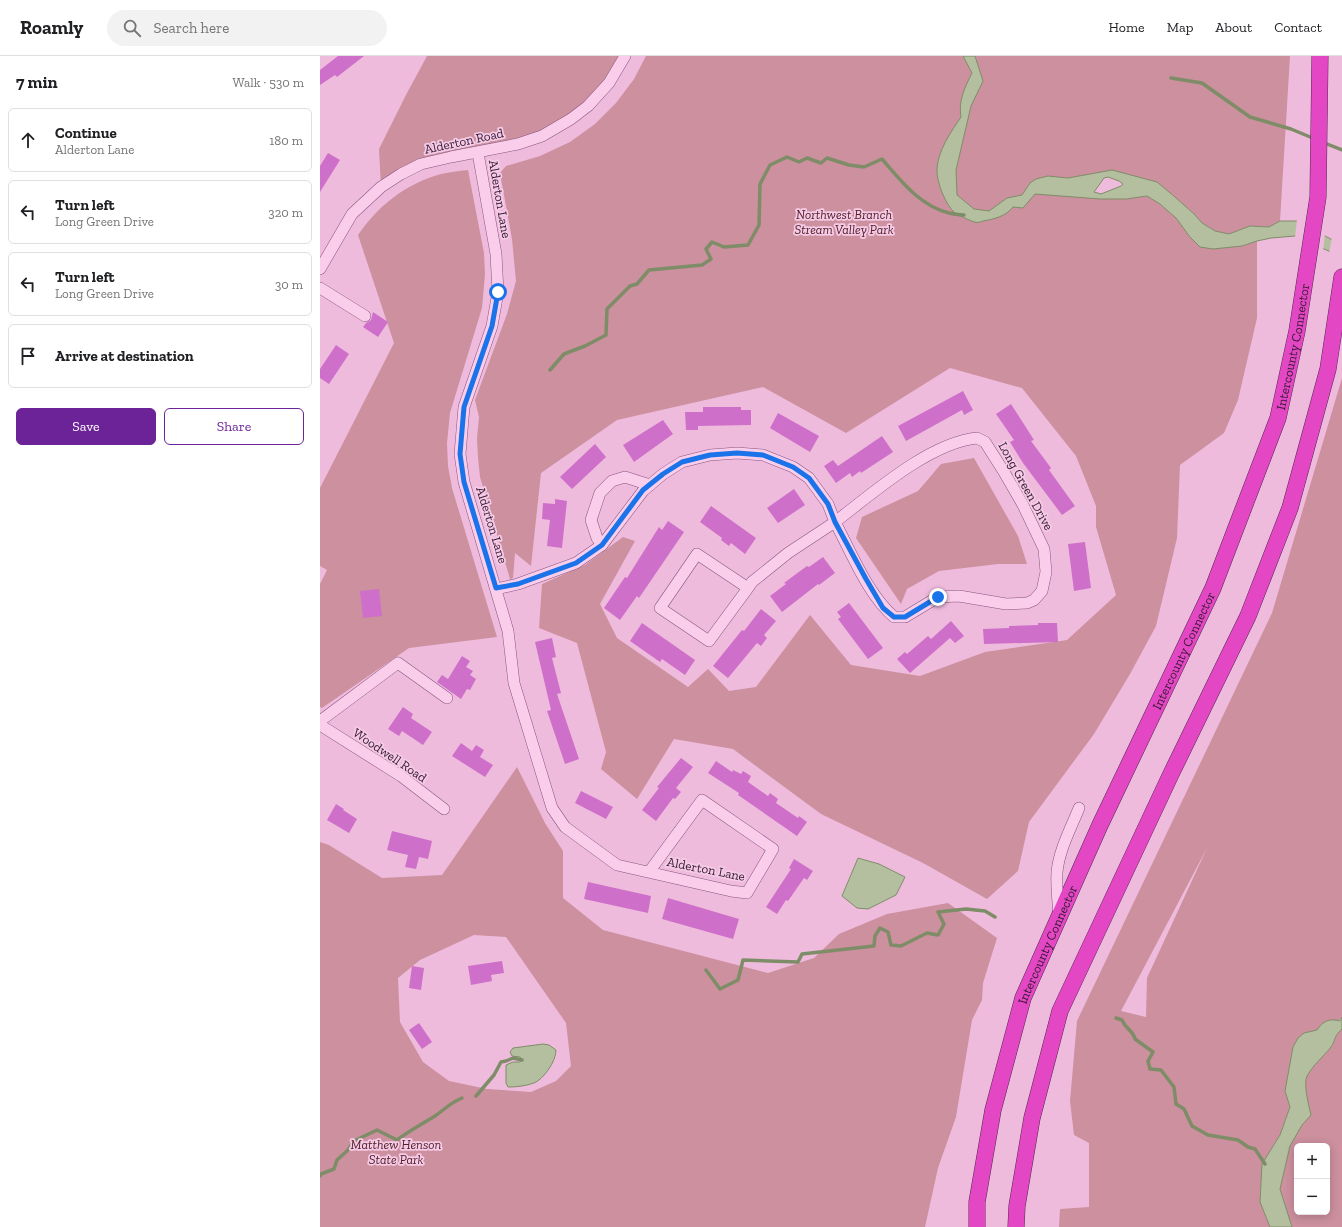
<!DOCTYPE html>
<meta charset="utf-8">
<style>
body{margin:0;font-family:"Zilla Slab",serif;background:#f2f2f2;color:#202124}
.controls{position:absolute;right:12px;bottom:12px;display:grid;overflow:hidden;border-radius:6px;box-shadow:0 2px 10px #0003}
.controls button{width:36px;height:36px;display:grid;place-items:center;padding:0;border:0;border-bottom:1px solid #e0e0e0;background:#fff;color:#202124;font:20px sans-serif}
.stop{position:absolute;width:12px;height:12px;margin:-9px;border:3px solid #1a73e8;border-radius:50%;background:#fff}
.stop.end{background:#1a73e8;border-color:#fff;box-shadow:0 1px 4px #0008}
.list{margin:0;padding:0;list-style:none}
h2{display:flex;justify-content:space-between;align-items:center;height:52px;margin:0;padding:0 16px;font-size:17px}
h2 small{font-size:13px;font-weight:400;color:#757577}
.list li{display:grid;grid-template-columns:26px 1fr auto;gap:12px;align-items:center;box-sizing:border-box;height:64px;margin:0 8px 8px;padding:0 8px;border:1px solid #e0e0e0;border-radius:6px}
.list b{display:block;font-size:15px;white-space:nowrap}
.list p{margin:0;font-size:13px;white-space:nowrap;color:#757577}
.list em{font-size:13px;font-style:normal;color:#757577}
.actions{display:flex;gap:8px;padding:12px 16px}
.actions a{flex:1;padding:9px 0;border:1px solid #6c2397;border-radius:6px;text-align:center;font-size:14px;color:#6c2397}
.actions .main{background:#6c2397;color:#fff}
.icon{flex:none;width:22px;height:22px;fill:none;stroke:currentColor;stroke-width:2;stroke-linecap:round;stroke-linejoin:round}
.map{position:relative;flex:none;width:1022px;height:1171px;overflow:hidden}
header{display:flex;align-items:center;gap:24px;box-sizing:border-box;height:56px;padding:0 20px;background:#fff;border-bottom:1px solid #e0e0e0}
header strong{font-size:19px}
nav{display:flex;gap:22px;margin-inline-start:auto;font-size:14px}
.search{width:280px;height:36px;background:#f2f2f2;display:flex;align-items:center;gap:10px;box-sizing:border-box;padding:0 14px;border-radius:22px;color:#757577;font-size:15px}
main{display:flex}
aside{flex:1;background:#fff}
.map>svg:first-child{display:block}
</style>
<header>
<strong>Roamly</strong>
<div class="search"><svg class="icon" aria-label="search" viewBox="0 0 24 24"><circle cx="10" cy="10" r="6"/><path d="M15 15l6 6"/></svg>Search here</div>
<nav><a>Home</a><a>Map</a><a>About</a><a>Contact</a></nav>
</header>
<main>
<aside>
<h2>7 min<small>Walk · 530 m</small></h2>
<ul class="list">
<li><svg class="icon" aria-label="ahead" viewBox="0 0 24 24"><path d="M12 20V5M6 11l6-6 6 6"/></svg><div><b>Continue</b><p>Alderton Lane</p></div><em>180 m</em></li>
<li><svg class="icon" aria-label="left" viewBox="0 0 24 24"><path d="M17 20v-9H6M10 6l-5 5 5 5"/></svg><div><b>Turn left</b><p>Long Green Drive</p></div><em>320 m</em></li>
<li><svg class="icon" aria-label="left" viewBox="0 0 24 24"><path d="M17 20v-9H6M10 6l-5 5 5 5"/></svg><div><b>Turn left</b><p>Long Green Drive</p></div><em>30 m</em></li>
<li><svg class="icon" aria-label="arrive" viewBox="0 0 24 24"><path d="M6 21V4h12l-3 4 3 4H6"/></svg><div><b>Arrive at destination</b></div></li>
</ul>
<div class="actions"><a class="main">Save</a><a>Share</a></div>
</aside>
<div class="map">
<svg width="1022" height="1171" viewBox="0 0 1022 1171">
<rect width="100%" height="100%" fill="#efbbdd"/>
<g fill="#cc909e" fill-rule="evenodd">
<path d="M107 0H305L289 27 222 80 131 101 61 131 59 93 87 37Z"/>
<path d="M326 0H970L960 165 949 171 930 170 909 178 895 175 882 167 874 158 855 141 837 127 778 117 752 122 780 143H805L827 140 840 148 857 162 870 181 922 190 937 185V262L918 344 904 377 860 409 857 482 836 570 810 618 774 678 709 766 698 815 667 843 603 807 501 758 413 693 354 683 317 743 281 713 286 696 257 587 219 572 222 528 265 509 303 481 315 485 280 548 297 582 368 631 388 613 409 635 436 631 490 559 531 609 600 620 665 596 747 584 796 539 776 471V450L756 400 702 332 630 312 526 377 443 331 297 364 221 417 211 510 195 497 193 522 190 523 160 421 158 402 157 382 159 361 155 344 187 258 196 225 192 183 180 117 186 110 220 100 250 86 275 68 296 47 314 23Z"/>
<path d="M148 114 164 197 165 218 162 252 130 357 127 387 128 410 132 432 177 581 89 592 2 652 0 651V528L7 514 0 510V432L74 287 38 179C58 150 85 128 121 118 129 116 139 115 148 114Z"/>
<path d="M1022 322V961C1016 970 994 975 984 977L965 1035 970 1051 960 1079 942 1108 945 1159 950 1171H739L740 1153 769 1151V1087L754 1079 750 1045 757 965 952 557ZM887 792 827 922 826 961 801 955Z"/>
<path d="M654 402 698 480 707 508H678L619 515 587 533 581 548 536 482 542 461 598 435 621 408Z"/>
<path d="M197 711 225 767 243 795V842L283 874 448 917 494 902 519 878 567 858 628 847 677 882 663 927 662 944 652 964 636 1061 618 1112 605 1171H0V786L9 789 62 822 122 819ZM154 879 186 881 246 967 251 1010 236 1025 211 1036 167 1033 129 1025 103 1006 80 966 78 922 100 904Z"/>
<path d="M1022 973V1171H972L960 1133 970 1090 982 1069 990 1059C989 1050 983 1028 987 1020 993 1009 1003 1001 1011 991 1016 984 1013 981 1022 973ZM977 1090H1007V1156H977Z"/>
</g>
<g fill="#b4bfa0" stroke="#7e8d67" fill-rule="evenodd">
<path d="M643 0H655L663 25 651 50 636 114 637 139 654 153 669 155 687 142 702 139 710 127 716 123 728 120 748 122 792 114 837 126 855 141 874 158 882 167 895 175 909 178 930 170 949 171 960 165H977L1022 189V201L975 180 951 182 937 185 922 190 893 193 880 191 870 181 856 162 840 148 827 140 806 143H780L715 138 703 152 693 151C686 160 675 163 663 165 661 166 657 167 655 166 652 166 637 158 635 157 626 150 616 125 617 113 618 94 631 76 641 61 638 45 645 31 652 17ZM788 121 799 125 803 128 801 130 781 138 774 136 784 122Z"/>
<path d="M538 802 559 808 585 821 576 839 548 853 537 852 522 840Z"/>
<path d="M1022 961V973C1013 981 1016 984 1011 991 1003 1001 993 1009 987 1020 983 1028 989 1050 991 1059L982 1069 970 1090 960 1133 972 1171H950L940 1146 942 1108 960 1079 970 1051 965 1035 973 991 978 982 984 977 997 974C1003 965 1009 962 1020 965Z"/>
<path d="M223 988 229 989 236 994C236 1005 224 1023 214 1027 205 1030 197 1031 188 1031L186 1027V1009L193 1006H200L202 1004 200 1001 192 1000 190 996 193 992Z"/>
</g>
<g fill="#efbbdd">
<path d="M977 163 1005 178 1003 195 975 182Z"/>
<path d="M1012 181 1022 187V203L1009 198Z"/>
</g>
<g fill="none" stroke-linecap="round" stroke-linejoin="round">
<g stroke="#7e8d67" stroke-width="3.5">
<path d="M851 22 882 27 930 61 971 73 995 83"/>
<path d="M1002 86 1022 94"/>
<path d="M230 314 244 298 265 290 286 279 287 253 310 230 317 228 329 214 382 209 391 203 386 193 392 186 404 191 428 189 439 169 440 128 450 109 467 101 479 106 487 102 501 107 507 102 529 109 544 111 562 103C581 125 600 150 629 157 634 158 639 159 644 159"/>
<path d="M386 914 400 933 418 924 423 904 478 906 482 898 554 890 555 880 560 872 568 876 571 889 581 890 607 877 618 879 624 868 618 856 646 853 665 855 675 861"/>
<path d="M796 962 802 964C806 974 813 974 815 983L833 996 828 1005 830 1013 841 1014 854 1031 856 1048 864 1053 872 1070 888 1079 918 1084 928 1091 935 1093 945 1108"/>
<path d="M156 1040 174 1019 181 1006 186 1005 193 1002 202 1004"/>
<path d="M0 1120 1 1118 14 1113 17 1104 28 1094 34 1085 57 1074 77 1084C89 1075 102 1068 115 1060 125 1053 130 1047 142 1042"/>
</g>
</g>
<g fill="#ce70c9">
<path d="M18 0H44L17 21 15 19 0 29V14Z"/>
<path d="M8 97 20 104 0 136V110Z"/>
<path d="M53 256 68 266 58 281 43 271 46 267 51 264Z"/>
<path d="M16 289 29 298 9 328 0 322V313Z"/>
<path d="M643 335 653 354 644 359 642 354 586 385 578 370Z"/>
<path d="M691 348 714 384 711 385 731 412 729 414 755 450 742 459 703 407 690 386 694 384 676 358Z"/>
<path d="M383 351H421V354H431V369L378 370V374H366L365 356H383Z"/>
<path d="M458 357 499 380 490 396 450 372Z"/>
<path d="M343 364 353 378 314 406 303 389Z"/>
<path d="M562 380 573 396 541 417 540 415 532 421 530 417 516 427 504 410 513 404 518 410Z"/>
<path d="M275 388 286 401 252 433 240 421Z"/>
<path d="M474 433 485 449 458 467 447 452Z"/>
<path d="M235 443 247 445 242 492 227 490 230 464 222 463 223 447 235 448Z"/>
<path d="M391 450 436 482 425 498 411 487 409 490 401 484 402 482 380 466Z"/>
<path d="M348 465 364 476 319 542 317 540 300 564 284 552 305 521 307 522 339 471 342 474Z"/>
<path d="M765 486 771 532 754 535 748 488Z"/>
<path d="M503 501 515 517 499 529 498 528 462 556 450 540 466 528 464 527 472 521 487 510 489 511Z"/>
<path d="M59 533 62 560 43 562 40 535Z"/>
<path d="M529 547 563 592 548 603 518 563 521 561 517 556Z"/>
<path d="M441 553 456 565 444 579 447 582 441 590 437 587 408 622 393 610 422 574 424 575Z"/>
<path d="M631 565 644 580 635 587 630 582 590 617 577 603 585 596 587 598 608 580 611 583Z"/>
<path d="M322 567 375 604 365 619 342 603 340 606 310 585Z"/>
<path d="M718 567H737L738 586 664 588 663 573 689 572V570L718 569Z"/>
<path d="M232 582 236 601 232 602 241 637 237 638 259 703 245 708 227 655 231 654 215 586Z"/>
<path d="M142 600 150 605 146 611 153 615 150 619 156 623 150 634 147 633 141 643 117 626 122 619 128 623Z"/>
<path d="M83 651 93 658 91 662 112 676 103 689 82 675 79 680 68 673Z"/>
<path d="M141 687 152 695 156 689 164 694 160 701 173 709 165 721 132 700Z"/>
<path d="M361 702 373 711 356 732 361 736 355 743 353 742 336 765 322 754 339 732 337 731Z"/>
<path d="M396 705 412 716 413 714 421 718 423 715 431 720 428 726 448 740 450 737 458 743 456 747 478 762 479 760 487 766 477 780 418 739 419 737 388 717Z"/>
<path d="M261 735 293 751 286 763 255 747Z"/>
<path d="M16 748 24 753 23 754 37 763 29 777 7 764Z"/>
<path d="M72 775 112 785 108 803 99 801 96 813 85 811 88 799 67 794Z"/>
<path d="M474 803 493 815 487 824 484 822 468 845 466 844 457 858 446 851 471 813 469 812Z"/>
<path d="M268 826 331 840 328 857 264 843Z"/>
<path d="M348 842 419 863 413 883 342 863Z"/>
<path d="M182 905 184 917 171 919 172 925 151 929 148 910Z"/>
<path d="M92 910 104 912 101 934 89 932Z"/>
<path d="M99 967 112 986 102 993 89 974Z"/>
</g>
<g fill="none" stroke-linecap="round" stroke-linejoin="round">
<defs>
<g id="minor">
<path d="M158 97 176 198 178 236 172 270 144 351 140 398 144 426 188 575 194 627 232 752 245 771 297 809 411 835 427 837 453 793 382 744 329 816"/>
<path d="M0 213 32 158 61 131 81 118 101 108 131 101 198 88 222 80 251 63 268 50 289 27 305 0"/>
<path d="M0 232 45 260"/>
<path d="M657 382 665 386 684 416 703 449 724 493 726 516 722 535 714 544 707 547 686 548 639 540 618 541 585 561H574C548 539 531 496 515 466 553 437 609 387 657 382Z"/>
<path d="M282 489 277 482 271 464 280 437 292 425 305 421 330 429"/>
<path d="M176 533 198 528 256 507 282 489 323 435 343 418 362 406 390 399 417 397 443 399 473 411 489 422 508 448 515 466 468 497 432 526 428 532 389 585 340 552 377 498 428 532"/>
<path d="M0 665 78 607 127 642"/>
<path d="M0 669 81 720 124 753"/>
<path d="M739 859C738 845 736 830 737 816 739 794 751 772 759 752"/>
</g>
<g id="highway">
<path id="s1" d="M657 1171V1146L673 1054 703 942 780 769 893 532 958 362 977 275 998 141 1000 0"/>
<path d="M696 1171 697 1150 712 1062 740 955 851 718 928 560 970 452 1008 313 1022 221"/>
</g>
</defs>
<use href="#minor" stroke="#86557e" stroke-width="12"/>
<use href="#highway" stroke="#532a4f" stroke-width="17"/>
<use href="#minor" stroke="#faceeb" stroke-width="11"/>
<use href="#highway" stroke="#e347c4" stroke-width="16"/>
</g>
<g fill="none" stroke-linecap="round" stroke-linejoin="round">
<path stroke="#1a73e8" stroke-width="5" d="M178 236 172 270 144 351 140 398 144 426 176 532 198 528 256 507 282 489 323 434 343 418 362 406 390 399 417 397 443 399 473 411 489 422 508 448 515 466 546 523 563 552 574 561H585L618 541"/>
</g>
<g text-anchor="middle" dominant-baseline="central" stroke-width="3.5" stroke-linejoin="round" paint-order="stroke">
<g font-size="13" fill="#351a31" stroke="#f6cbe7">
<text transform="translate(144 85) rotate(-12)">Alderton Road</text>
<text transform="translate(180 143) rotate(80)">Alderton Lane</text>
<text stroke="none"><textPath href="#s1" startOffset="941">Intercounty Connector</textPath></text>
<text transform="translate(706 430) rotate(61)">Long Green Drive</text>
<text transform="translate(172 469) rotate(73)">Alderton Lane</text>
<text stroke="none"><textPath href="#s1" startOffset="617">Intercounty Connector</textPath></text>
<text transform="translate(70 699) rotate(34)">Woodwell Road</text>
<text transform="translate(386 813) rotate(11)">Alderton Lane</text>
<text stroke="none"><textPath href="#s1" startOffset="293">Intercounty Connector</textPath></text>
</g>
<g font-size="13" font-style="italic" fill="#522026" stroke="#f6cbe7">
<text x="524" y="158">Northwest Branch<tspan x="524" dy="15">Stream Valley Park</tspan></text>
<text x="76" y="1088">Matthew Henson<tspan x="76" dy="15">State Park</tspan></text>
</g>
</g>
</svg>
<div class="controls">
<button>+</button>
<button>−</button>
</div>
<div class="stop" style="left:178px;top:236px"></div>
<div class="stop end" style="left:618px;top:541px"></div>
</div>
</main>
